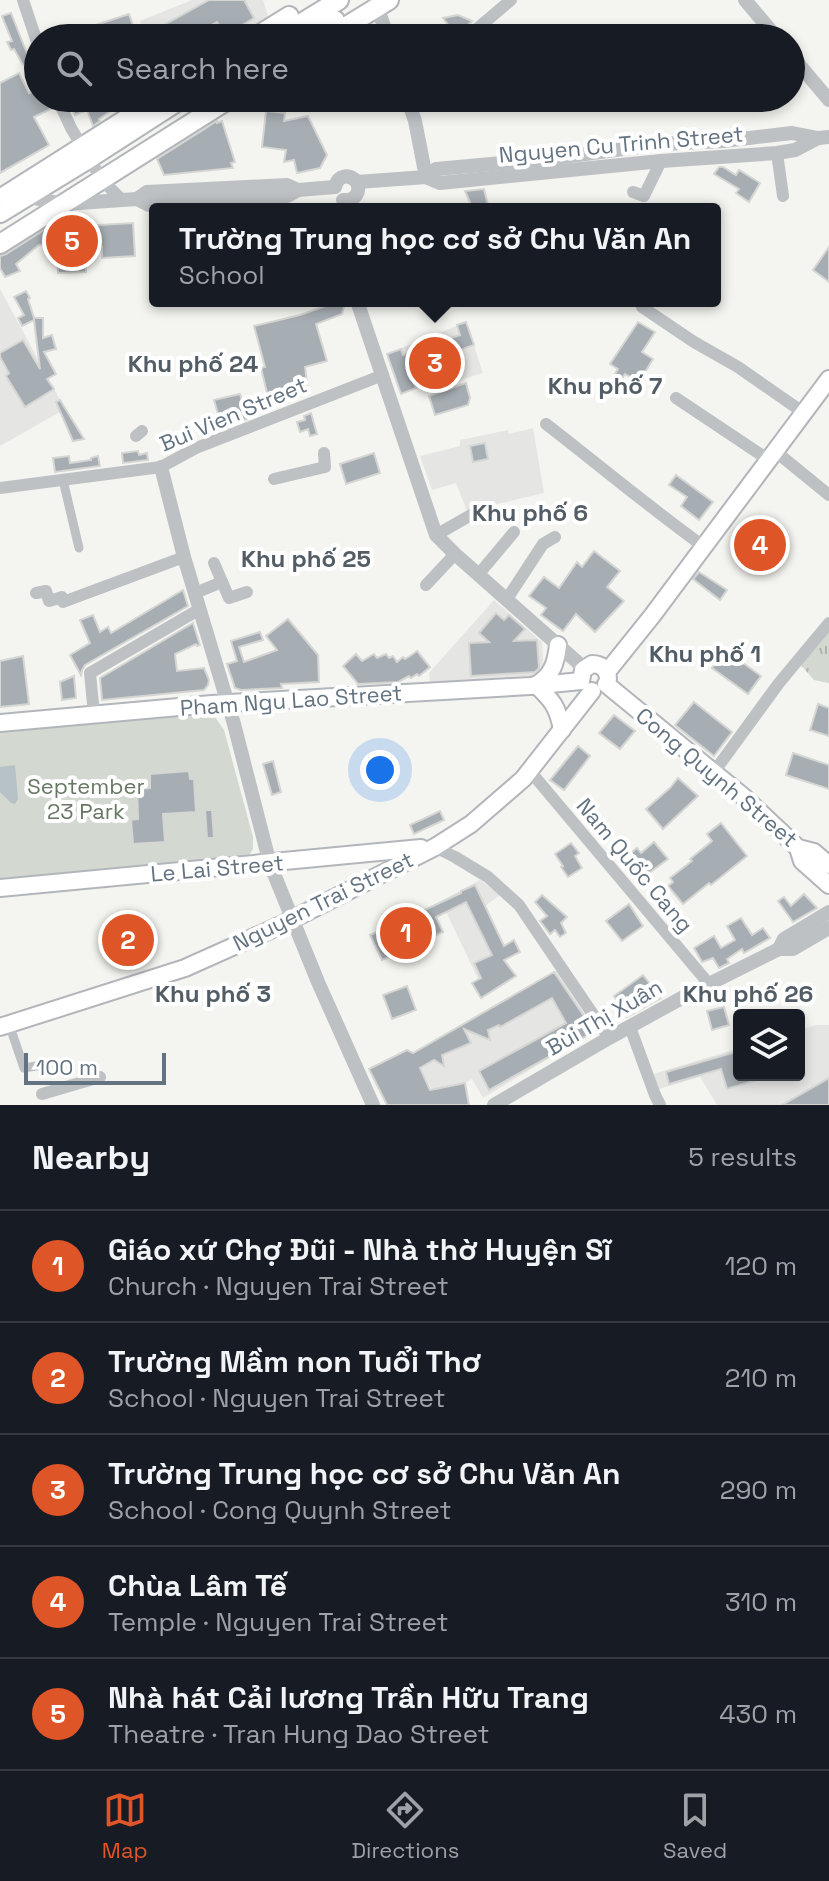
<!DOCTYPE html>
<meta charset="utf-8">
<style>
body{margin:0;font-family:"Space Grotesk",sans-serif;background:#20242c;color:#f1f3f6}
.controls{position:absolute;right:24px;bottom:24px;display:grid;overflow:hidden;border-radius:8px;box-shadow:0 4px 12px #0003}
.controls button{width:72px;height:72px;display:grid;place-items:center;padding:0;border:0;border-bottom:2px solid #363941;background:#171b24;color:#f1f3f6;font:40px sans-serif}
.scale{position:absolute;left:24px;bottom:20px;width:142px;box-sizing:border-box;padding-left:8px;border:4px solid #647381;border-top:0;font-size:22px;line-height:28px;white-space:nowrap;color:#647381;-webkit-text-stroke:6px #fff;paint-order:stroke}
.you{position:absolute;left:380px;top:770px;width:28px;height:28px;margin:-20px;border:6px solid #fff;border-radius:50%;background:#1a73e8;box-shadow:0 0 0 12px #1a73e833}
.badge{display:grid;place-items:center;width:52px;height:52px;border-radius:50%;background:#de5527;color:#fff;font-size:26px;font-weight:700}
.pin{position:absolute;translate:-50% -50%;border:4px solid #fff;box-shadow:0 2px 8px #0006}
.popup{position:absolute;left:149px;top:203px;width:572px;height:104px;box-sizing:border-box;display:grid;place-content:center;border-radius:8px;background:#171b24;filter:drop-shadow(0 2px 6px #0005);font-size:26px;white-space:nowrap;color:#9ea1a6}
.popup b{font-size:30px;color:#f1f3f6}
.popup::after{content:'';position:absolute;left:50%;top:100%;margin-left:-16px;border:16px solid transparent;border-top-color:#171b24}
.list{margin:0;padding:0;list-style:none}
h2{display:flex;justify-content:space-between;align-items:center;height:104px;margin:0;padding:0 32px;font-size:34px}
h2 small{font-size:26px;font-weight:400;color:#9ea1a6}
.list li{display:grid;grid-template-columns:52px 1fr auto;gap:24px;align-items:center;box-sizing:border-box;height:112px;padding:0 32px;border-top:2px solid #363941}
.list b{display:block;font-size:30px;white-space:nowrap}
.list p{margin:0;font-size:26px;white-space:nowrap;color:#9ea1a6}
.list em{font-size:26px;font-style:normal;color:#9ea1a6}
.icon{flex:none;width:44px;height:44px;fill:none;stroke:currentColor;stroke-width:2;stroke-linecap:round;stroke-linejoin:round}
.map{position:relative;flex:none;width:829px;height:1105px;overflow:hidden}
.search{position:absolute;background:#171b24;box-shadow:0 4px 12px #0003;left:24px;right:24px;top:24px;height:88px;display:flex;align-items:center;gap:20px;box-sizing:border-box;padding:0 28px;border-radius:44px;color:#9ea1a6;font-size:30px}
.sheet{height:664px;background:#171b24}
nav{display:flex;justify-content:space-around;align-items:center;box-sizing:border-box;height:112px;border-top:2px solid #363941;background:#171b24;font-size:22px;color:#9ea1a6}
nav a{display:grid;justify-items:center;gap:4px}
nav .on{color:#de5527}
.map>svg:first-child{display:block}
</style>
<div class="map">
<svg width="829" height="1105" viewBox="0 0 829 1105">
<defs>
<pattern id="grass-tufts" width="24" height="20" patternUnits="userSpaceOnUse" patternTransform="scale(2)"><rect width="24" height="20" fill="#d3d9d0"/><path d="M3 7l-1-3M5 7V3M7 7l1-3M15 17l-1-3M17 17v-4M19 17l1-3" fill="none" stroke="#afb4ae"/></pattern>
</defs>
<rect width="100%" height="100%" fill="#f4f4f0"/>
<g fill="#e5e6e4">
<path d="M192 0H263L269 19 238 38H147L140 21Z"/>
<path d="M0 289 65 409 0 446Z"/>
<path d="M466 322 483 373 444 385 440 378 421 381 422 386 401 394 387 354Z"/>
<path d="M533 428 544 493 467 511 456 483 432 490 420 456 460 446V440L508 430 509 434Z"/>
<path d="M494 600 542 642 544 675 430 682 429 673Z"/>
<path d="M480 880 500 895 485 906 503 945 514 940 520 952 504 960 516 976 486 975 478 979 441 901Z"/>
<path d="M136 918 150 960 123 969 107 926Z"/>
<path d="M559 969 590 1022 588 1035 483 1098 472 1079 437 1099 413 1053Z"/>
<path d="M816 1025H829V1105H717L700 1077 659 1089 650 1075 739 1048V1075H799V1030Z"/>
</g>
<path fill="url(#grass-tufts)" d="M829 629V683L814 680 800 664Z"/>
<path fill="#d3d9d0" d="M199 713 215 717 224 730 253 837V849L248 857 0 882V730Z"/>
<path fill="#b7c2c7" d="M15 765 18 799 15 804 11 803 0 792V767Z"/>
<g fill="#a7aeb3" stroke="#d5d5d3" stroke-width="2">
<path d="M209 0H244L254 18 225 35 217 22 197 33 200 38H162L157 29Z"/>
<path d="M11 13 30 61 23 65 14 49 11 50 7 42 12 41 2 16Z"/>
<path d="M129 14 137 38H74L94 29 93 26Z"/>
<path d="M458 15 472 21 457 36 443 18Z"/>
<path d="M19 73 29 93 38 90V98H46L51 109 34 117 49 145 0 173V83Z"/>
<path d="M74 98H124L127 104 118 110 116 107 99 119 100 121 93 126 87 110 75 115 69 103 75 100Z"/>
<path d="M266 111 285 113 284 121 308 116 327 155 320 168 297 173 294 160 284 162 286 150 262 147Z"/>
<path d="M217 121V123L222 121 235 162 231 163 233 168 164 175 157 159Z"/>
<path d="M719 167H723L736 175 739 170 760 183 749 202 736 193 739 189 714 174Z"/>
<path d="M484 189 489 209H473L465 191Z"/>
<path d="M133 223 135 256 102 258V247L86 255V272L58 273 56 243 39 245 16 264 20 271 5 277 0 268V256L6 254 47 228Z"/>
<path d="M829 247V282L813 270Z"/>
<path d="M26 291 30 298 28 299 34 318H43V338L52 335 56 349 44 352 56 374 47 379 54 389 25 407 6 376 9 373 0 357V353L23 340 40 369 34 320 22 326 18 318 24 315 14 297Z"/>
<path d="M334 303 340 304 344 307 342 314 316 324 327 361 305 367 308 390 277 400 269 401 261 368 265 367 254 326 300 315Z"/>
<path d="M466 322 474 345 409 368 416 388 401 394 387 354 401 349 403 355 460 335 457 325Z"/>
<path d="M638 322 655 332 642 352 653 359 639 382 625 374 613 392 606 388 618 369 610 364Z"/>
<path d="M466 383 470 398 468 405 435 415 429 396Z"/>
<path d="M240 394 247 419 222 428 214 400Z"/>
<path d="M60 400 84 439 73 441 56 402Z"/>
<path d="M311 413 317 434 310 436 308 429 300 432 297 422 305 420 304 416Z"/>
<path d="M485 443 488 459 473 462 470 446Z"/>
<path d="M138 451 139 455 147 453 148 460 123 463 122 453Z"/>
<path d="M374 453 380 473 346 484 340 464Z"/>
<path d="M69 456 70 463 91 460V458L98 456 100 466 55 472 53 458Z"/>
<path d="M676 475 713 502 699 520 681 506 687 497 669 485Z"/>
<path d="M594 551 620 571 607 587 624 601 595 632 576 614 563 631 541 615 546 608 529 596 544 577 559 588 577 562 582 567Z"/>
<path d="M699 572 727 590 720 600 693 579Z"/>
<path d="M183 590 188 606 85 665 82 670 81 675 70 655 90 643 80 620 93 615 100 632 108 627 111 633Z"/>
<path d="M496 613 504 620 509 615 525 629 514 641 537 640 539 668 535 672 471 676 469 643 489 642 479 633Z"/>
<path d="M288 619 318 655 319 682 281 684 282 688 241 690 235 688 227 664 237 661 231 641 260 632 263 640 239 647 244 662 277 650 266 636Z"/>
<path d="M193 623 200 645 197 646 196 644 175 654 177 671 204 668 209 680 208 685 204 690 102 700 100 678Z"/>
<path d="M725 650 761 676 748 694 712 668Z"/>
<path d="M417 651 430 667 419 676 417 674 411 678 409 676 398 682 358 684 343 666 356 654 362 661 374 654 377 658 386 654 389 658 393 656 397 662 403 657 405 659 410 656Z"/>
<path d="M23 656 29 704 0 707V661Z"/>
<path d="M74 676 76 698 62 700 60 682Z"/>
<path d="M694 702 732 732 714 756 675 725Z"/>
<path d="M818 704 829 708V736L810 730Z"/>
<path d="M614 715 635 731 620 749 599 733Z"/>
<path d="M578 746 590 756 564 790 550 780Z"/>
<path d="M793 753 829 765V789L786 775Z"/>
<path d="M273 761 281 792 272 795 263 764Z"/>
<path d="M189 771 190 779H194L196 812 163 814 165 842 133 844 131 820 138 819 137 789 150 788V774Z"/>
<path d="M678 778 698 796 663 829 646 809 670 788Z"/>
<path d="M205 810H212L214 838H207Z"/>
<path d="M440 811 444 820 414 834 410 825Z"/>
<path d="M721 823 747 856 711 885 709 883 683 904 668 886 673 882 670 878 692 861 690 859 712 841 707 834Z"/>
<path d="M654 842 668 859 642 878 626 857 637 848 641 853Z"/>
<path d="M571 843 579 853 575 856 582 868 568 877 561 867 563 866 555 854Z"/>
<path d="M475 885 504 946 514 940 520 952 504 960 516 976 481 998 472 983 481 978 474 963 492 955 466 902 436 917 443 932 382 960 370 935 461 893V891Z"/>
<path d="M804 894 817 908 793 922 778 901 784 897 791 906Z"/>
<path d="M542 895 567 917 561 923 566 933 560 937 555 930 550 934 540 921 547 916 535 902Z"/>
<path d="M629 904 643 926 622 941 606 921Z"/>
<path d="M136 918 148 954 132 959 121 923Z"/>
<path d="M741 918 752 935 763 928 770 938 744 953 742 949 727 959 729 963 719 968 713 958 702 962 694 948 714 936 721 948 735 940 727 926Z"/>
<path d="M554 972 590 1025 588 1035 489 1090 479 1071 566 1023 552 998 500 1027 499 1025 488 1030 490 1040 464 1029 471 1043 442 1055 444 1066 434 1060 420 1068 430 1090 465 1083 469 1105H387L369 1069 407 1050 413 1053Z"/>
<path d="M643 975 661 998 627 1017 614 996Z"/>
<path d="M407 986 416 1010 392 1019 383 995Z"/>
<path d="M724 1007 729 1025 712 1030 707 1011Z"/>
<path d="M739 1051V1075H767V1077L727 1089 721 1069 669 1084 666 1072Z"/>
<path d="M829 1078V1105H782Z"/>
</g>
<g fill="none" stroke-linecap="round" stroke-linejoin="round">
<defs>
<g id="secondary">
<path d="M607 672 652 616 829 379"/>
<path d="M581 681 583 670 592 664C601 664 608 669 608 679"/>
<path d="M606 684 745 798 798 848 814 852 829 865"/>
<path d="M536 685C552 700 558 707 562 730"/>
<path d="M536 685C552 676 556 663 558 645"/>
<path d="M0 723 212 704 530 686 581 681"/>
<path d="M798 848 802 861 829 885"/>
<path d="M0 888 421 848"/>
<path d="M0 1027 185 968 279 926 435 847 471 824 523 779 592 691"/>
</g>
<g id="primary">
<path d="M254 38 289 16"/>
<path d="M277 38 339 0"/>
<path d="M307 38 335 20"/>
<path d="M327 38 389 0"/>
<path d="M6 195 159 98"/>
<path d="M0 213 90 158 183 98"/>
<path d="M0 244 231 98"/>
</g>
</defs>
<use href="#secondary" stroke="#b2b6bb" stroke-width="20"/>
<use href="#primary" stroke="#b2b6ba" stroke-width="22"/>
<g stroke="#bdc1c4" stroke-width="9">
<path d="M63 480 79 548"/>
<path d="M9 1024 24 1068 42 1065"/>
</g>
<g stroke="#bdc1c4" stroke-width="12">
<path d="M23 0 38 45"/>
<path d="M466 38 511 0"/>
<path d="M57 98 71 128 102 180 122 200"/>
<path d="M777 153 783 196"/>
<path d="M633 192 644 196 661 161"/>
<path d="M642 307 694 342 738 367 804 413"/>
<path d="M676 398 769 460"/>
<path d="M546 424C599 465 649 507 703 546"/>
<path d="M136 436 142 431"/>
<path d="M775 451 829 495"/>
<path d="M274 479 325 467 324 453"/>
<path d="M0 488 161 467 196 448 383 375"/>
<path d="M436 535 485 507"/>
<path d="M214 563 229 598 247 592"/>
<path d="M478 575 514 532"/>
<path d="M426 585 455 554"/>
<path d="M36 593 46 591 49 601 62 597 63 602 184 557"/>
<path d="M195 593 222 582"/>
<path d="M507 599 543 544 555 537"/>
<path d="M94 714 90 673 200 609"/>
<path d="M530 771 709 984"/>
<path d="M714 772 779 683 829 623"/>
<path d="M435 847 455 857 488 877 519 905 609 1038"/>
<path d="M630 1027 655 1095 660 1105"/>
<path d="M42 1094 100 1077"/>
</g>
<g stroke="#bdc1c4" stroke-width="14">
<path d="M375 0 388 38"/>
<path d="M745 0 777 38"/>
<path d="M791 55 829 100"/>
<path d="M407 98 415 121 426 177"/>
<path d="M426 177 436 169 548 159 660 144 723 141 792 133 818 138 829 137"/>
<path d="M357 182 426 177 440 183 661 161 777 153 795 150 818 138"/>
<path d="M335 187C338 175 349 173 357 182"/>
<path d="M23 196 64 204 137 199 149 205 287 196 298 190"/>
<path d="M137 199 147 192 287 185 298 190 335 187"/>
<path d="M343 200C355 201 361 193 357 182"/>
<path d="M357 301 436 535 455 554 584 668"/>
<path d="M161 467 184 557 234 724 270 864 318 982 373 1105"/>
<path d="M779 949 784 939 829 912"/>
<path d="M494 1105 609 1038 689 994 779 949H793L829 928"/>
</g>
<use href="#secondary" stroke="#fff" stroke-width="16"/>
<use href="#primary" stroke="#fff" stroke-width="18"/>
</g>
<g text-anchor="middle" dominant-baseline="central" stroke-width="8" stroke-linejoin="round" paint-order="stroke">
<g font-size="22" fill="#647381" stroke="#fff">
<text transform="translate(621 144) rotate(-5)">Nguyen Cu Trinh Street</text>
<text transform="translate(233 414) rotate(-23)">Bui Vien Street</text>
<text transform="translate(291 700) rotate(-4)">Pham Ngu Lao Street</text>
<text transform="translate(717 777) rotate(40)">Cong Quynh Street</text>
<text transform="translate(635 865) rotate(50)">Nam Quốc Cang</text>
<text transform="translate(217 868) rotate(-5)">Le Lai Street</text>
<text transform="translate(323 901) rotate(-26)">Nguyen Trai Street</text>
<text transform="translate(604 1017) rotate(-30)">Bùi Thị Xuân</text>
</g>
<g font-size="22" fill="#667863" stroke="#fff">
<text x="86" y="786">September<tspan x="86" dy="25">23 Park</tspan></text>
</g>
<g font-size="24" font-weight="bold" fill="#525d66" stroke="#fff">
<text x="193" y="363">Khu phố 24</text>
<text x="605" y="385">Khu phố 7</text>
<text x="530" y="512">Khu phố 6</text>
<text x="306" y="558">Khu phố 25</text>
<text x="705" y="653">Khu phố 1</text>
<text x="213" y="993">Khu phố 3</text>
<text x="748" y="993">Khu phố 26</text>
</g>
</g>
</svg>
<div class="controls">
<button><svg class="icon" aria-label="layers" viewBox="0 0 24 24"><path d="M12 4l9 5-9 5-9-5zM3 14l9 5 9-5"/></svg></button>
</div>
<div class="scale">100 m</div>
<div class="you"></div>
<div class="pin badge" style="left:406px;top:933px">1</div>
<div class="pin badge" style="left:128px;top:940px">2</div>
<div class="pin badge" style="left:435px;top:363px">3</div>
<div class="popup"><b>Trường Trung học cơ sở Chu Văn An</b>School</div>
<div class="pin badge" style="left:760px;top:545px">4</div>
<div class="pin badge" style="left:72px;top:241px">5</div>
<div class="search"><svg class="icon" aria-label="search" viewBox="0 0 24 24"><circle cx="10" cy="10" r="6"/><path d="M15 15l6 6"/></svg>Search here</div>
</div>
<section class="sheet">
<h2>Nearby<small>5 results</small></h2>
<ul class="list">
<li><span class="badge">1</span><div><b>Giáo xứ Chợ Đũi - Nhà thờ Huyện Sĩ</b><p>Church · Nguyen Trai Street</p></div><em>120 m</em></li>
<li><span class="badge">2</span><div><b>Trường Mầm non Tuổi Thơ</b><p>School · Nguyen Trai Street</p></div><em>210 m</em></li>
<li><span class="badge">3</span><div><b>Trường Trung học cơ sở Chu Văn An</b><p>School · Cong Quynh Street</p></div><em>290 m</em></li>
<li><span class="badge">4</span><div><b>Chùa Lâm Tế</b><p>Temple · Nguyen Trai Street</p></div><em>310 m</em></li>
<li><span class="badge">5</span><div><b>Nhà hát Cải lương Trần Hữu Trang</b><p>Theatre · Tran Hung Dao Street</p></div><em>430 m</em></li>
</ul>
</section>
<nav>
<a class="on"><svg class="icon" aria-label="map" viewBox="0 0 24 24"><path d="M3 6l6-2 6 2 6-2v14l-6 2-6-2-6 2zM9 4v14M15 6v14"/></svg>Map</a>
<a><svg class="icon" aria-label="directions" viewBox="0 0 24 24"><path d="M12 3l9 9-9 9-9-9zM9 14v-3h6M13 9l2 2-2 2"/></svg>Directions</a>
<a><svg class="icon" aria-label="saved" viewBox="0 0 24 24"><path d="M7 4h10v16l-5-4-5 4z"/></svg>Saved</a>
</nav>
